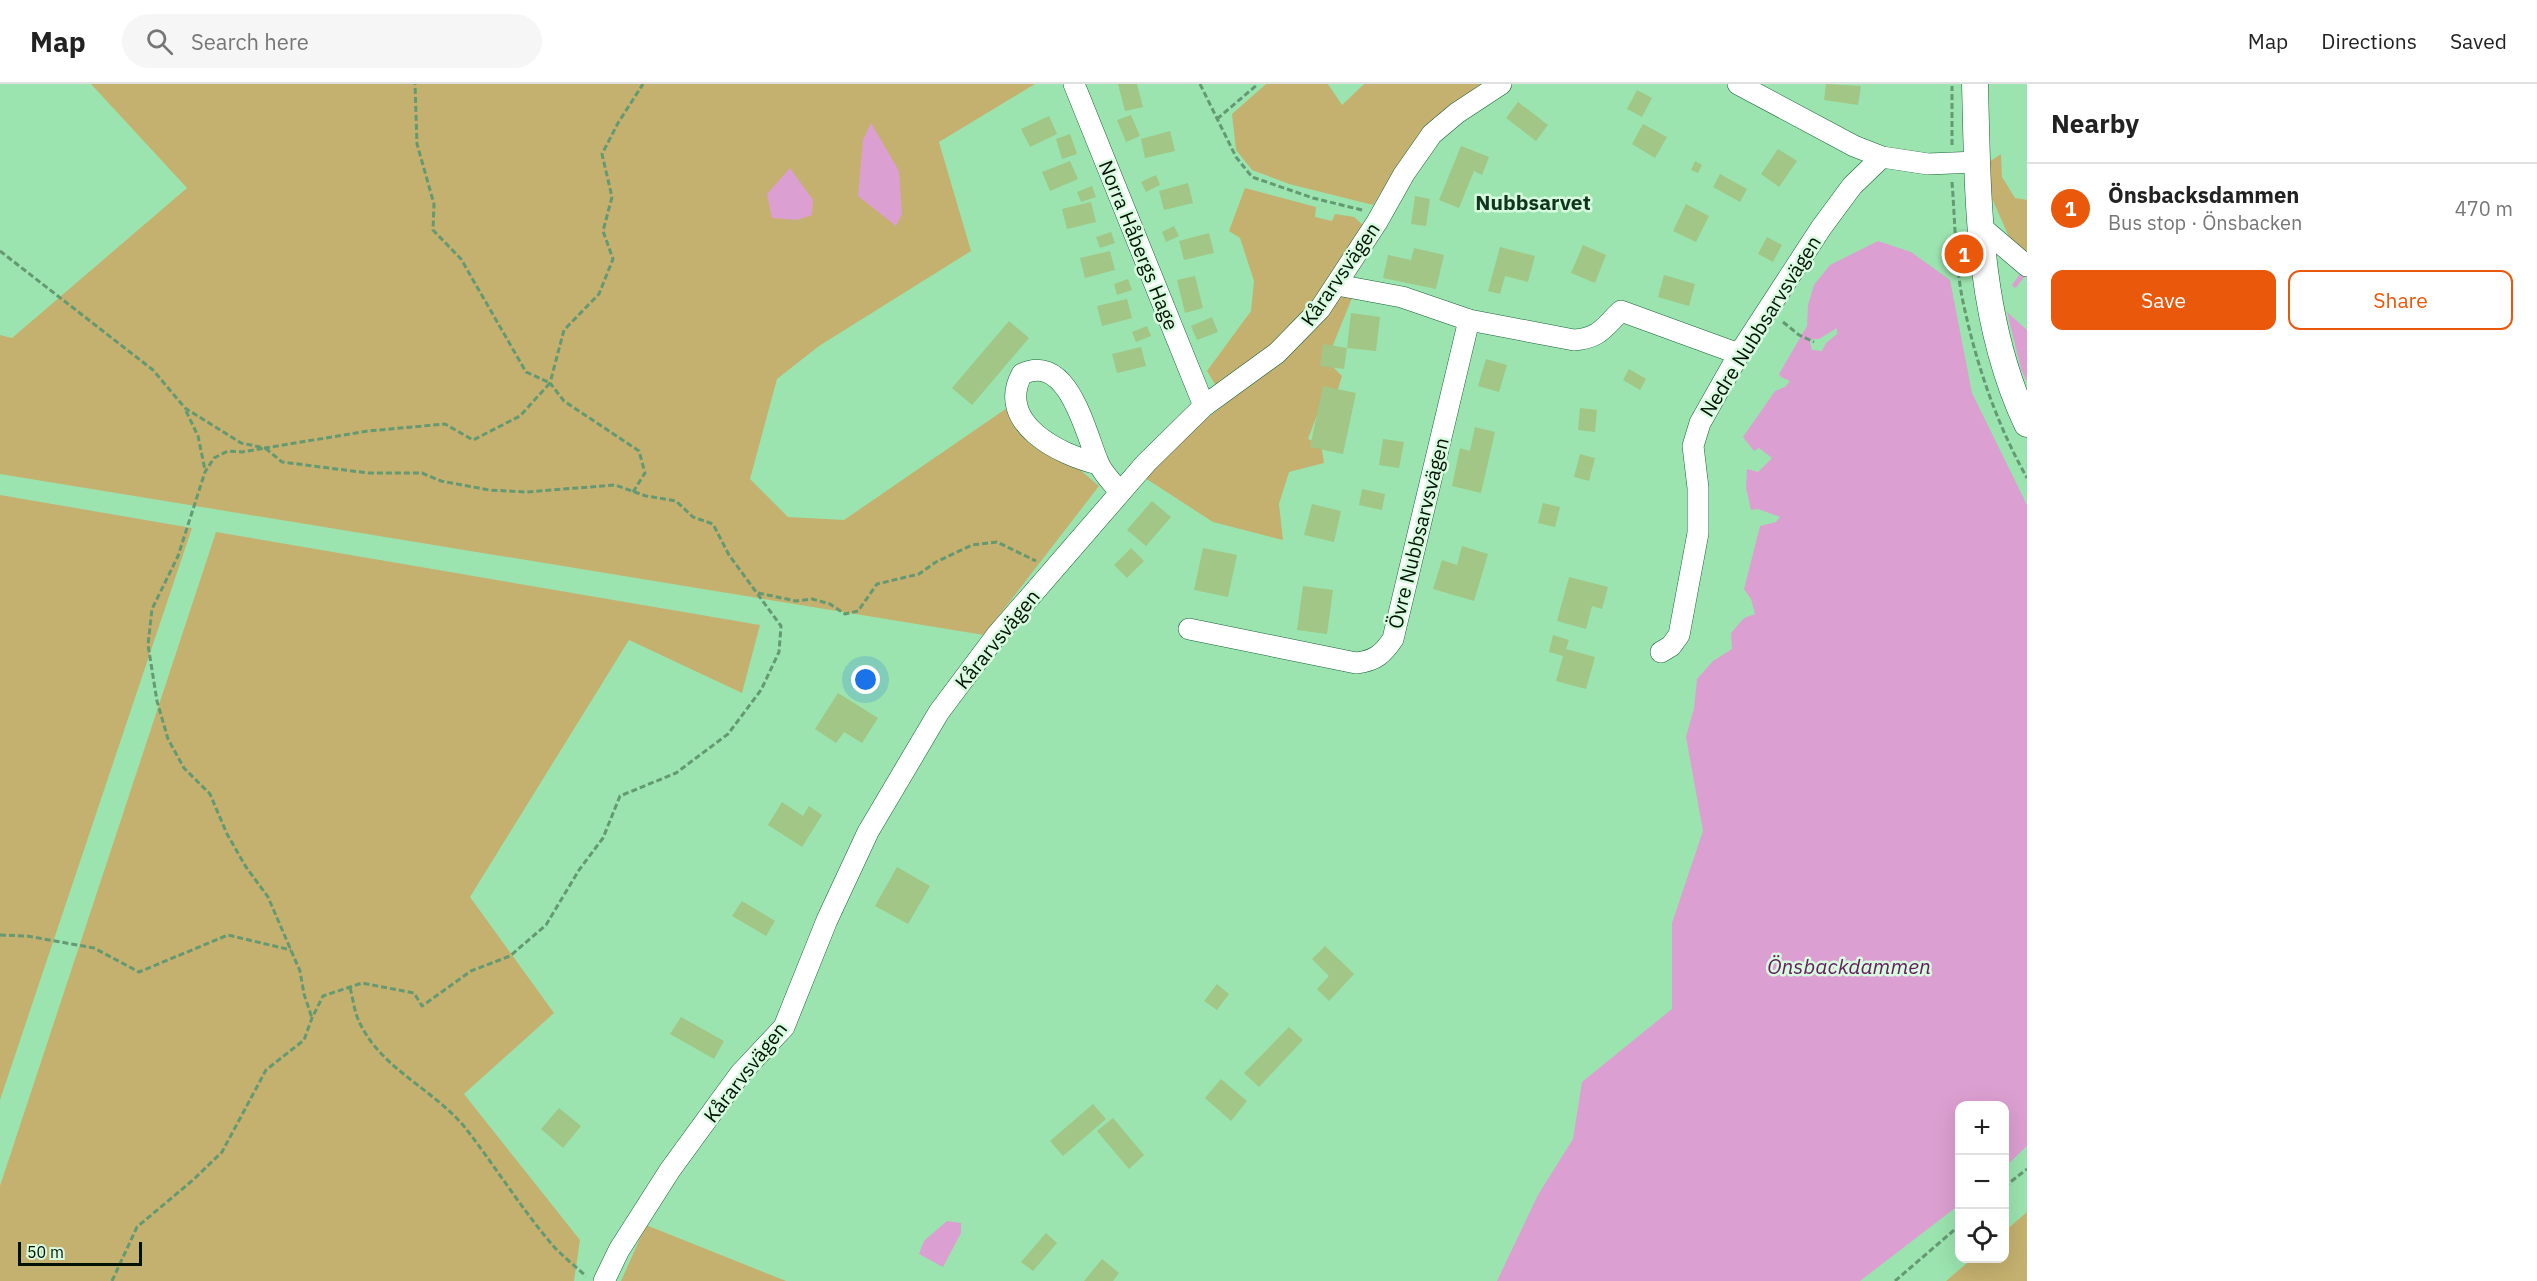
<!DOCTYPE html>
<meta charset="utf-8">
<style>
body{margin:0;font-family:"IBM Plex Sans",sans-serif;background:#f6f6f6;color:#222}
.controls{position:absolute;right:18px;bottom:18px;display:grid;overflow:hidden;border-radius:12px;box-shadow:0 6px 24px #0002}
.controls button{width:54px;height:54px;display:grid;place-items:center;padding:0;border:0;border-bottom:2px solid #e0e0e0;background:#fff;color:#222;font:30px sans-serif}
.scale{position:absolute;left:18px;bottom:15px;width:124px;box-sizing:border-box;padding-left:6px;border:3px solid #001203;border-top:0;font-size:16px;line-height:21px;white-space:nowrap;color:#001203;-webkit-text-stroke:4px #d8fbe0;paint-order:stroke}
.you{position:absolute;left:866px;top:596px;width:21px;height:21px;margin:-15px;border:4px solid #fff;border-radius:50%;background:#1a73e8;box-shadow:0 0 0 9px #1a73e833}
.badge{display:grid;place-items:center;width:39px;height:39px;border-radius:50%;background:#ea580c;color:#fff;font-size:20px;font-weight:700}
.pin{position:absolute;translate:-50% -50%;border:3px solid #fff;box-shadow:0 2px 6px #0006}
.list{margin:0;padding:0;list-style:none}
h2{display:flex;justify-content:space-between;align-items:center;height:78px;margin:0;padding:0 24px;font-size:26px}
h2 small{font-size:20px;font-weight:400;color:#767676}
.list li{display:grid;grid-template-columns:39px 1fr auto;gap:18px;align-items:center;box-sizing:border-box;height:90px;padding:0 24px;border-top:2px solid #e0e0e0}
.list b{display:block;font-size:22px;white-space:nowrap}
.list p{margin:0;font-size:20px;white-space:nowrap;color:#767676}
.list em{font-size:20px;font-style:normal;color:#767676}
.actions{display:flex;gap:12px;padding:18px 24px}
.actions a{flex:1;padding:14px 0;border:2px solid #ea580c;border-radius:12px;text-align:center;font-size:21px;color:#ea580c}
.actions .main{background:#ea580c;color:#fff}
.icon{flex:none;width:33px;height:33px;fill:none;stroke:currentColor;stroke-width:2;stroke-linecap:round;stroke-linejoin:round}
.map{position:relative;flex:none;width:2027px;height:1197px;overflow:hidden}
header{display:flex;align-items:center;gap:36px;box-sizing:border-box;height:84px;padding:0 30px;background:#fff;border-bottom:2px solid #e0e0e0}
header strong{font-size:28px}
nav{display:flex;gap:33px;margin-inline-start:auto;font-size:21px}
.search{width:420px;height:54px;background:#f6f6f6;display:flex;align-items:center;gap:15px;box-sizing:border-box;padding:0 21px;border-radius:33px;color:#767676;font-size:22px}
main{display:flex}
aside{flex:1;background:#fff}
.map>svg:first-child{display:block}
</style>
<header>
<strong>Map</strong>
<div class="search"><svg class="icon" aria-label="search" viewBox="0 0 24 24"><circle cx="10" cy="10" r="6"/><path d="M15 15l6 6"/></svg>Search here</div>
<nav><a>Map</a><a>Directions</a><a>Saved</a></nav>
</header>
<main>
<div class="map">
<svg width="2027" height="1197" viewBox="0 0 2027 1197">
<rect width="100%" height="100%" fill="#9be4af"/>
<g fill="#c5b16f">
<path d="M91 0H1035L939 58 971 167 819 262 777 295 750 395 788 433 844 436 1007 324 1099 402 984 551 0 390V251L12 254 187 104Z"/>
<path d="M1266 0H1328L1342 21 1364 0H1482L1424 43 1373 121 1289 100 1252 86 1236 66 1232 30Z"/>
<path d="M2001 70 2002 93 2015 114 2027 116V171L2013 162 1990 110 1986 80Z"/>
<path d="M1245 104 1316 123 1315 133 1332 137 1335 130 1354 133 1364 142 1294 245 1216 302 1207 287 1251 227 1254 197 1240 154 1229 147Z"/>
<path d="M1342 209 1352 214 1333 261 1334 284 1342 292 1338 305 1319 326 1308 355 1321 360 1324 379 1289 388 1279 420 1283 456 1213 438 1145 394 1172 362 1296 264Z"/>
<path d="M0 411 192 444 0 1016Z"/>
<path d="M216 448 760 541 742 609 629 556 470 813 554 929 464 1010 580 1156 574 1197H0V1102Z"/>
<path d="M2027 1128V1197H1946L1972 1175 2004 1174 2005 1147Z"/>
<path d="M646 1141 786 1197H621Z"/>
</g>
<g fill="#dc9fd1" fill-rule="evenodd">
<path d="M871 39 899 87 902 130 896 142 858 112 863 56Z"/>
<path d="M790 84 813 116 812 131 797 136 772 134 767 110Z"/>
<path d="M1878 157 1911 168 1950 196 1972 309 2027 421V1062L2005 1083 2004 1022H1960L1959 1121 1860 1197H1497L1538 1111 1573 1055 1582 998 1672 925V839L1703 747 1686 653 1694 624 1697 595 1713 577 1732 565 1731 549 1744 534 1755 530 1751 515 1744 505 1760 442 1776 438 1780 433 1758 425 1751 426 1746 404 1747 385 1758 388 1772 374 1759 364 1754 367 1743 353 1775 307 1785 303 1790 297 1781 293 1779 290 1807 242 1808 221 1814 201 1830 181ZM1837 244V250L1826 259 1822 267 1812 266 1810 258 1813 255H1819Z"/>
<path d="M2007 228 2027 246V298L2021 285Z"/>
<path d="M947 1137 961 1139V1149L943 1183 919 1170 924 1157Z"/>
</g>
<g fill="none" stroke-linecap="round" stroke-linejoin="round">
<path stroke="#dc9fd1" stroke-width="5" d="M2015 201 2027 185"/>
</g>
<g fill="#a1c685">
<path d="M1118 0H1137L1143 23 1125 27Z"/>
<path d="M1826 0 1861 2 1858 21 1824 16Z"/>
<path d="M1637 6 1652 14 1642 33 1627 25Z"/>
<path d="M1518 18 1548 41 1536 57 1506 34Z"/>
<path d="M1131 31 1140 52 1126 58 1117 36Z"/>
<path d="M1049 32 1057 50 1030 63 1021 45Z"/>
<path d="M1643 40 1667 53 1655 74 1632 60Z"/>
<path d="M1170 47 1175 67 1145 74 1141 55Z"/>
<path d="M1070 50 1077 70 1062 75 1056 55Z"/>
<path d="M1461 62 1489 73 1482 91 1474 87 1459 124 1439 116Z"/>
<path d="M1778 65 1797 77 1779 103 1761 90Z"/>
<path d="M1070 77 1078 95 1050 107 1042 88Z"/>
<path d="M1695 77 1702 81 1698 89 1691 86Z"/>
<path d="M1720 90 1747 105 1740 118 1713 103Z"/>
<path d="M1156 91 1160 101 1146 108 1141 98Z"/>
<path d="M1188 99 1193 119 1164 126 1159 107Z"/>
<path d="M1092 102 1096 113 1081 118 1077 108Z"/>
<path d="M1415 112 1430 115 1426 142 1411 140Z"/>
<path d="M1091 118 1096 138 1067 145 1062 125Z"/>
<path d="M1686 120 1709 132 1696 158 1673 147Z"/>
<path d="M1174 142 1179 152 1166 158 1162 148Z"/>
<path d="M1111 148 1115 159 1100 164 1096 153Z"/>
<path d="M1209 149 1214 169 1184 176 1179 157Z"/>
<path d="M1767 153 1782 161 1773 178 1758 170Z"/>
<path d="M1583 161 1606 171 1595 199 1571 189Z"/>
<path d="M1500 163 1535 172 1528 198 1505 192 1500 210 1488 207Z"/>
<path d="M1414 164 1444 171 1436 205 1383 194 1388 171 1411 176Z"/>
<path d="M1110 167 1115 186 1085 194 1080 174Z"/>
<path d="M1664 191 1695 200 1689 222 1658 213Z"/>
<path d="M1195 192 1203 224 1185 229 1177 196Z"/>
<path d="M1128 195 1132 206 1117 211 1114 200Z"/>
<path d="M1127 215 1132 234 1102 242 1097 222Z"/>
<path d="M1351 229 1380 233 1376 267 1347 264 1344 285 1320 282 1323 260 1347 264Z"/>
<path d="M1212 233 1218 248 1197 256 1191 242Z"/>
<path d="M1009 237 1029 254 972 321 952 304Z"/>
<path d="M1147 242 1151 252 1136 258 1132 248Z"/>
<path d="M1141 263 1146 282 1117 289 1112 270Z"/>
<path d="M1486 275 1507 281 1499 308 1478 302Z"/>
<path d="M1629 285 1646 295 1640 306 1623 296Z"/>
<path d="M1323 302 1356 309 1343 370 1310 363Z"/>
<path d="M1580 324 1597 326 1595 348 1578 346Z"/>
<path d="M1475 343 1495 348 1481 409 1452 402 1460 364 1470 367Z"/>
<path d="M1383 355 1404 358 1399 384 1379 381Z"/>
<path d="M1580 370 1595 374 1589 397 1574 393Z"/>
<path d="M1362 405 1385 410 1382 426 1359 421Z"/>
<path d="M1152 417 1171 433 1146 462 1127 446Z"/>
<path d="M1543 419 1560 423 1555 443 1538 439Z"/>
<path d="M1312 420 1341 427 1334 458 1304 451Z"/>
<path d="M1462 462 1488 470 1474 517 1433 505 1442 476 1457 481Z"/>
<path d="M1131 464 1144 477 1127 494 1114 481Z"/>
<path d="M1203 464 1237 471 1228 513 1194 506Z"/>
<path d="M1569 493 1608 503 1602 525 1592 522 1586 545 1557 537Z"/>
<path d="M1303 502 1333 506 1327 550 1297 546Z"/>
<path d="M1553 551 1569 556 1566 565 1595 573 1586 605 1556 597 1563 572 1549 568Z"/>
<path d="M838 609 878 634 862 659 844 648 836 659 815 645Z"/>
<path d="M782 718 803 732 809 722 822 731 802 763 768 741Z"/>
<path d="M897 783 930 802 908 840 875 822Z"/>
<path d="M742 817 775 837 766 852 732 832Z"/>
<path d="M1325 862 1354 890 1329 917 1317 905 1329 892 1312 875Z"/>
<path d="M1217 900 1229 910 1217 926 1204 917Z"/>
<path d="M681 933 724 957 714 975 670 950Z"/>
<path d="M1289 943 1303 956 1259 1003 1244 989Z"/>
<path d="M1221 995 1247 1017 1231 1037 1205 1014Z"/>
<path d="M1093 1020 1106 1035 1063 1072 1050 1057Z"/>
<path d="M559 1024 581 1042 563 1064 541 1045Z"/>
<path d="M1113 1034 1144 1071 1129 1085 1097 1047Z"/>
<path d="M1046 1149 1057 1159 1033 1187 1021 1178Z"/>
<path d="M1102 1175 1119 1189 1113 1197H1084Z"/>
</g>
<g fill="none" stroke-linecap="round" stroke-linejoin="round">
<defs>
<g id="minor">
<path d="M1074 0 1204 322"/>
<path d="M1738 0 1854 62 1882 73 1928 80 1977 78"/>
<path d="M1980 142 2027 182"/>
<path d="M1337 201 1402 213 1469 236 1574 256C1600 254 1604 243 1621 227L1739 270"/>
<path d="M1098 380C1060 371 995 339 1022 290 1069 268 1086 351 1098 378 1102 389 1113 399 1120 408"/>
<path d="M1189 545 1356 579C1375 577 1383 570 1393 555L1469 236"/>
<path d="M1661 568 1671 562 1679 551 1698 449V404L1693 362 1700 339 1739 270 1821 144 1852 102 1882 73"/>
<path d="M604 1197 619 1166 670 1086 740 990 784 943 827 836 868 748 939 628 996 552 1146 379 1204 322 1277 269 1320 225 1377 138 1404 90 1432 50 1457 29 1501 0"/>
</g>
<path id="major" d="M1975 0C1978 115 1977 234 2027 340"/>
</defs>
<use href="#minor" stroke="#166235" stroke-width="22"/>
<use href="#major" stroke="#166235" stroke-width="27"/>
<g stroke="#649972" stroke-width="3" stroke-dasharray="6 3" stroke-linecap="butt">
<path d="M1200 0 1236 73 1252 93 1313 114 1362 126"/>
<path d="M1217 35 1258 0"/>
<path d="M1952 61V2"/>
<path d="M1952 98C1955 135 1955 175 1962 213 1975 276 1995 337 2027 394"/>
<path d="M0 167 153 286 185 324 241 359 265 364 368 347 445 340 473 356 520 332 550 299 526 288 461 175 433 146 434 120 417 60 415 0"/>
<path d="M1783 238 1799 251 1814 258"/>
<path d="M186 327 198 352 205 386"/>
<path d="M633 408 645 389 639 367 564 317 550 299 564 246 599 210 613 175 603 147 612 113 602 70 618 39 643 0"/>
<path d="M758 509 796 517 812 515 830 520 845 530 858 527 877 500 919 490 936 478 972 461 997 458 1036 477"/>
<path d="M0 851 27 852 94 864 139 888 228 851 291 866"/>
<path d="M350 904C353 914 354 926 358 935 379 985 435 1005 467 1046 497 1085 523 1127 555 1164 565 1174 576 1183 586 1192"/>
<path d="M2004 1103 2027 1085"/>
<path d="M112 1197 137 1143 193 1096 222 1068 266 986 304 956 312 934 323 912 362 899 414 909 422 922 471 887 510 872 546 841 579 786 603 754 620 712 676 689 728 650 761 606 779 568 781 542 729 471 713 440 693 433 676 417 646 412 615 401 526 408 489 406 441 397 422 389H368L282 378 265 364 242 368 228 367 214 374 205 388 178 472 152 525 148 561 157 617 168 655 184 684 210 710 227 750 246 783 268 813 300 887 304 910 312 934"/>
<path d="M1895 1197 1960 1141"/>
</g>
<use href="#minor" stroke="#fff" stroke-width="21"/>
<use href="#major" stroke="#fff" stroke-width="26"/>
</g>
<g text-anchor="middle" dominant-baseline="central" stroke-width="5" stroke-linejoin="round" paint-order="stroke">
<g font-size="20" fill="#001203" stroke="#d8fbe0">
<text transform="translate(1139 161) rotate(68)">Norra Håbergs Hage</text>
<text transform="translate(1340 190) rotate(-55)">Kårarvsvägen</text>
<text transform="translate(1760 242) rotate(-58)">Nedre Nubbsarvsvägen</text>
<text transform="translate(1418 449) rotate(-76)">Övre Nubbsarvsvägen</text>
<text transform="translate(997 555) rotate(-51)">Kårarvsvägen</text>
<text transform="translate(745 988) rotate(-52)">Kårarvsvägen</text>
</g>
<g font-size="21" font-weight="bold" fill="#0f361d" stroke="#d8fbe0">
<text x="1533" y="118">Nubbsarvet</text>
</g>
<g font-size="21" font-style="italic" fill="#631c5b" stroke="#d8fbe0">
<text x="1849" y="882">Önsbackdammen</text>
</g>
</g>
</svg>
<div class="controls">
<button>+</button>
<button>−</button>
<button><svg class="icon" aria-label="locate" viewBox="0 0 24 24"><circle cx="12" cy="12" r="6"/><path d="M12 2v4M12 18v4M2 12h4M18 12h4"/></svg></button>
</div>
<div class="scale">50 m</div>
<div class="you"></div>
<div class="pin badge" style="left:1964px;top:170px">1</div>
</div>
<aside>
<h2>Nearby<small></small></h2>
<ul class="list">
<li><span class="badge">1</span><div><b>Önsbacksdammen</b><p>Bus stop · Önsbacken</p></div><em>470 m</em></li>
</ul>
<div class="actions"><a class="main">Save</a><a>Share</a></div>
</aside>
</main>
